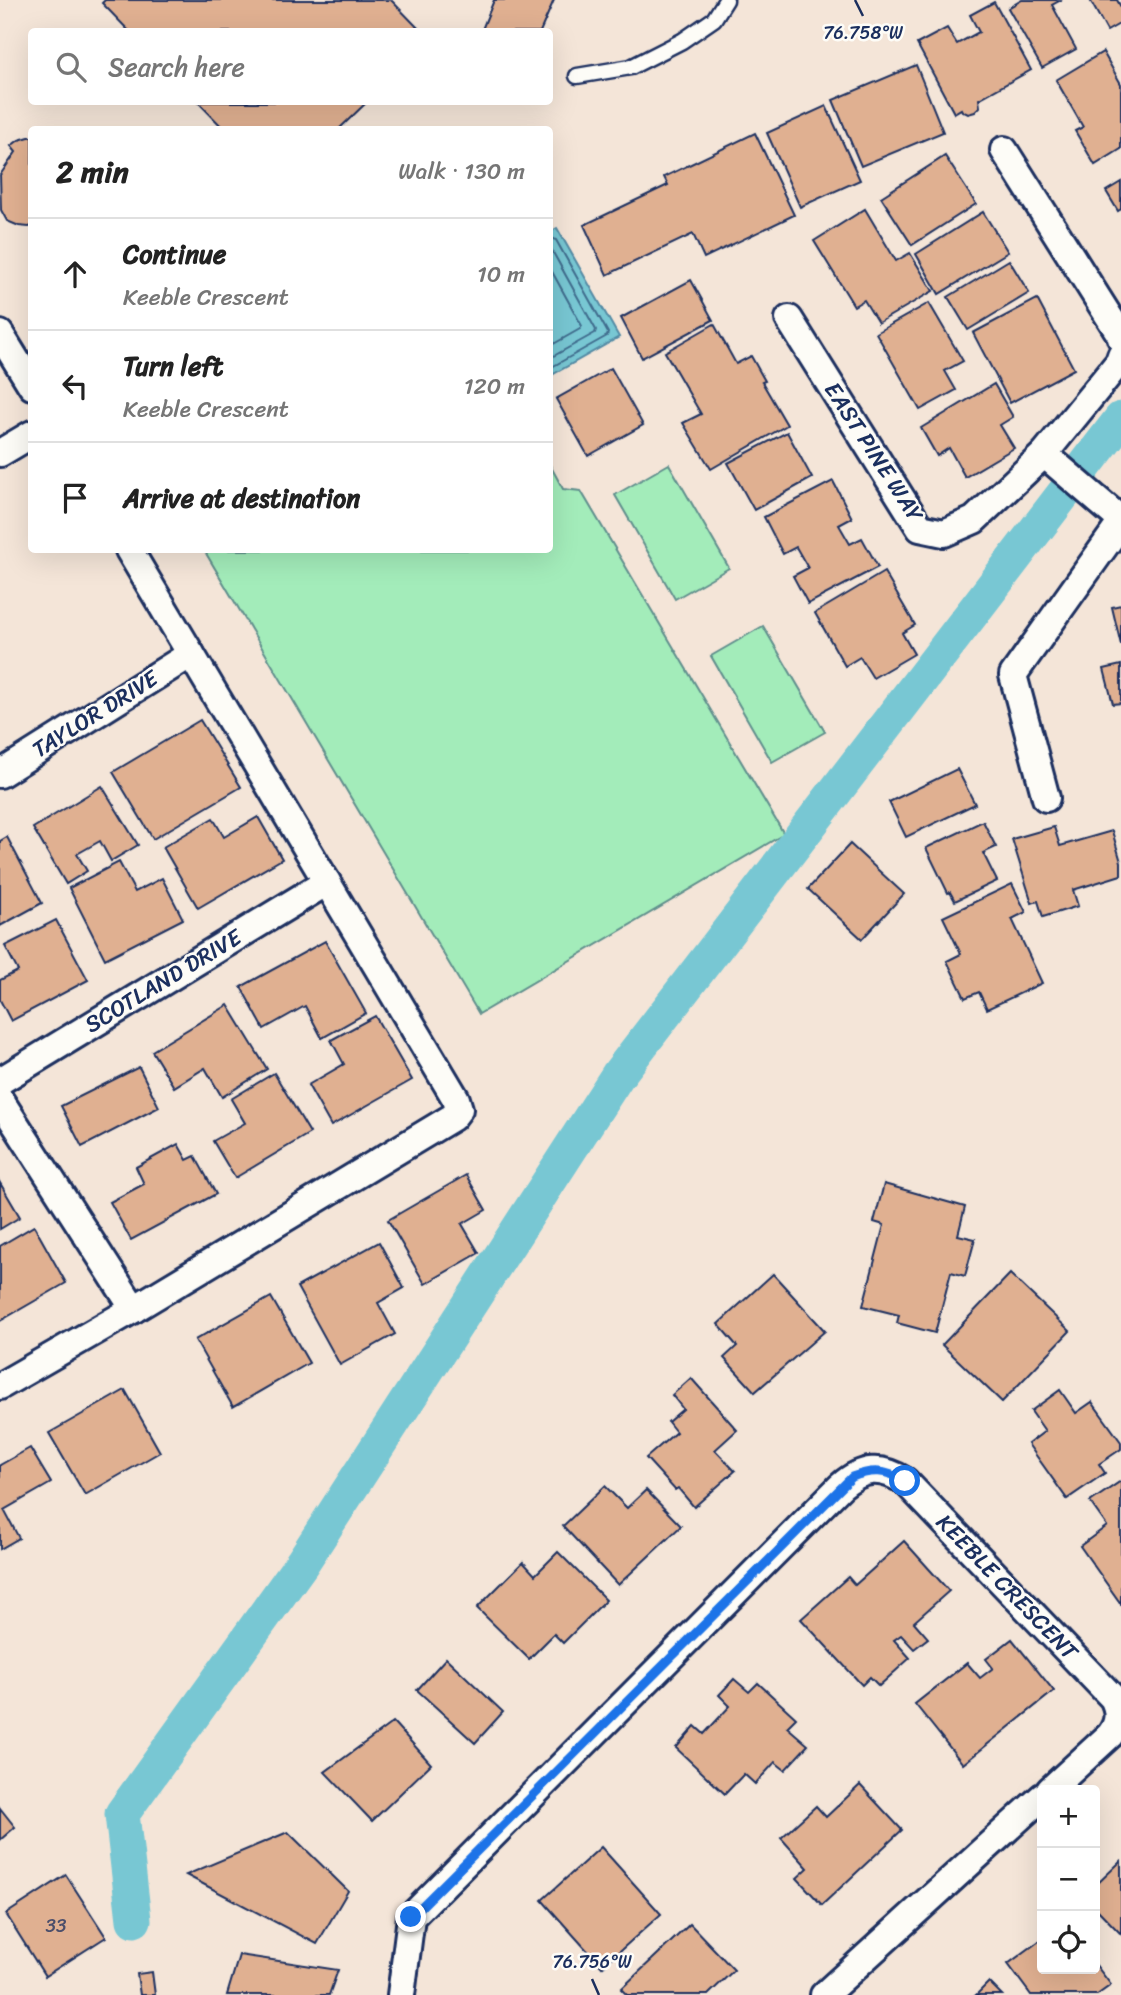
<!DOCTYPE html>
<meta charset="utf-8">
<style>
body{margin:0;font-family:Sriracha,sans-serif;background:#f6f6f6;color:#222}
.controls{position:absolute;right:21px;bottom:21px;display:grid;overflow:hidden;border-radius:7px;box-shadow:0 7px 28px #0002}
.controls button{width:63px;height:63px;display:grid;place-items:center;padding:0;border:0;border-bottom:2px solid #e0e0e0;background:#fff;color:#222;font:35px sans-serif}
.stop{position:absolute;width:21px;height:21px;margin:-16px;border:5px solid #1a73e8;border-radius:50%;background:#fff}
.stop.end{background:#1a73e8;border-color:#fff;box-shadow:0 2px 7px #0008}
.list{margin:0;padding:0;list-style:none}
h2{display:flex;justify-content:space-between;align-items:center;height:91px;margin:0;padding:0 28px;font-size:30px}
h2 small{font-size:23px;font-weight:400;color:#767676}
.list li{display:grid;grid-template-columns:46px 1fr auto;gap:21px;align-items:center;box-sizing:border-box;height:112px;padding:0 28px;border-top:2px solid #e0e0e0}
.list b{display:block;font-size:26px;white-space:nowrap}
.list p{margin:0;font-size:23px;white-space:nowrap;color:#767676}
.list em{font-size:23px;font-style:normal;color:#767676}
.icon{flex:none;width:38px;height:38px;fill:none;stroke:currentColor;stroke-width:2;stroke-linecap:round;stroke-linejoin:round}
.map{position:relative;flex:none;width:1121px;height:1995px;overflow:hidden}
.search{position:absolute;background:#fff;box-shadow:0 7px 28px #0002;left:28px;top:28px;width:525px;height:77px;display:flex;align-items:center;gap:18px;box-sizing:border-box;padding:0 24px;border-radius:7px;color:#767676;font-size:26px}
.panel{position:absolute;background:#fff;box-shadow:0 7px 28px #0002;left:28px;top:126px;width:525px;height:427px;border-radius:7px}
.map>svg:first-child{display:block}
</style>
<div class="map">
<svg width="1121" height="1995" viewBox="0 0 1121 1995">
<rect width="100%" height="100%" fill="#f4e5d8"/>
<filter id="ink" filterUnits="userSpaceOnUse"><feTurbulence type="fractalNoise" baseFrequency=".0143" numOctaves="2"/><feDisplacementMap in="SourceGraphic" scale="14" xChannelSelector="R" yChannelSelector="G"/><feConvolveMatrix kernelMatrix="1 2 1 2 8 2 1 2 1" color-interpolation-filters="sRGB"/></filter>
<g filter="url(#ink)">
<g fill="#a3ecba" stroke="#5f8e8c" stroke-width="2">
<path d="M669 464 729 568 675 599 615 495Z"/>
<path d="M550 465 563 489 581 491 784 834 479 1014 204 550H550Z"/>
<path d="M763 626 825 732 772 762 711 656Z"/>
</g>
<path fill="#78c7d3" stroke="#538aa4" stroke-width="2" d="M557 228 619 337 550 376V232Z"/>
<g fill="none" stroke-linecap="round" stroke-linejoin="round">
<g stroke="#406c8d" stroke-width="2">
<path d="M550 238 556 240 608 333 607 336 550 368"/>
<path d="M550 247 596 330 595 333 550 358"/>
<path d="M550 268 582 326 580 329 550 346"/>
</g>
<path stroke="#78c7d3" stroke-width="35" d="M134 1920 122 1814 302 1563 618 1075 1121 419"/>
</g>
<g fill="#e0b091" stroke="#1b2f5e" stroke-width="2">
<path d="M105 0H391L422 32H130L102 3Z"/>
<path d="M494 0H554L540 32H481Z"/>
<path d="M1022 0H1061L1052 5 1076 49 1042 68 1008 8Z"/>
<path d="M1090 0H1117L1121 7V23L1107 31Z"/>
<path d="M994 2 1031 70 979 99 980 107 975 112 968 114 962 111 961 109 954 113 917 44 947 28 957 44 979 32 970 15Z"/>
<path d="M1103 52 1121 84V149L1095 165 1075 131 1083 127 1056 80Z"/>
<path d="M916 65 943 132 861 166 833 100Z"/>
<path d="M198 102H367L338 130H225Z"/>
<path d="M826 106 860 180 800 207 767 133Z"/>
<path d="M755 133 794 215 704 258 693 234 607 275 584 225 668 185 664 177Z"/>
<path d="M29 137H32V226L29 227 19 226 7 221 1 210 0 175 16 152 11 146 19 140Z"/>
<path d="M945 156 976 204 912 245 881 197Z"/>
<path d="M1121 182V209L1118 211 1106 191Z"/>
<path d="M865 209 896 261 910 253 933 291 878 323 864 300 854 306 814 241Z"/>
<path d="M983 212 1008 252 939 294 916 254Z"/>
<path d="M1009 260 1029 293 968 330 948 297Z"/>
<path d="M691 280 713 320 642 358 621 318Z"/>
<path d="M1037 299 1074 369 1010 403 973 333Z"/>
<path d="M929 303 963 361 945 371 956 390 920 410 876 333Z"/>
<path d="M714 324 736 364 751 356 765 381 762 382 787 425 711 469 683 423 701 414 665 352Z"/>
<path d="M611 368 643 425 588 456 556 399Z"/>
<path d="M994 384 1013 417 1000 425 1014 448 965 477 949 448 937 456 921 428Z"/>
<path d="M787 432 812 478 754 510 728 463Z"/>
<path d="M833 481 852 518 839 525 850 544 862 538 878 567 808 604 793 576 808 568 796 547 783 554 764 517Z"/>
<path d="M884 572 915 625 902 633 914 654 873 678 860 657 845 666 815 613Z"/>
<path d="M1121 605V645L1112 607Z"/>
<path d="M1121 665V703L1113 704 1104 669Z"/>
<path d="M200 720 241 787 153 839 113 772Z"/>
<path d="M957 769 975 804 906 837 889 802Z"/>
<path d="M102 786 138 845 111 861 100 841 77 854 87 871 66 884 33 828Z"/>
<path d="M258 817 282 859 198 908 163 847 213 818 224 837Z"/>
<path d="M983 821 996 847 983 853 997 881 955 901 950 892 948 893 926 848Z"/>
<path d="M1054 827 1060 846 1112 831 1121 862V875L1073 890 1078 906 1043 917 1038 901 1032 903 1012 839Z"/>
<path d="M7 837 42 903 0 926V841Z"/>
<path d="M850 844 904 894 862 939 808 889Z"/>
<path d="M119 862 135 892 162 878 183 919 105 959 69 888Z"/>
<path d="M1012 884 1026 912 1012 919 1042 983 987 1009 979 992 965 998 947 961 961 954 943 917Z"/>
<path d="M56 920 88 980 11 1021 0 1000V980L18 971 5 946Z"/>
<path d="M325 941 366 1013 322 1038 305 1006 264 1029 241 987Z"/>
<path d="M228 1005 267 1069 222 1097 205 1068 174 1087 152 1051Z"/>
<path d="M375 1016 412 1080 331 1126 308 1085 344 1064 331 1040Z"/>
<path d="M139 1067 159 1107 82 1147 61 1106Z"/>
<path d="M274 1073 310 1133 235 1178 213 1141 245 1123 231 1099Z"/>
<path d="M178 1144 187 1160 195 1156 216 1194 131 1240 110 1202 144 1184 136 1167Z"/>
<path d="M466 1175 486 1210 462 1224 479 1253 425 1284 388 1220Z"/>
<path d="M0 1183 20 1217 0 1229Z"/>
<path d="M884 1184 965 1207 958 1235 975 1239 965 1276 951 1272 935 1333 897 1323 899 1315 863 1306 884 1225 874 1222Z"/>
<path d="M34 1226 66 1283 0 1321V1246Z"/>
<path d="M379 1242 404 1288 378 1303 395 1334 340 1365 297 1287Z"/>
<path d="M773 1274 825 1331 755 1392 724 1358 737 1346 718 1324Z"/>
<path d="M1010 1274 1070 1331 1002 1402 942 1345Z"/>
<path d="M271 1297 309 1363 233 1407 195 1340Z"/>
<path d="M691 1378 737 1430 715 1450 735 1471 694 1507 678 1488 675 1490 646 1458 676 1432 668 1422 683 1409 672 1395Z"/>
<path d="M125 1390 160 1452 85 1495 49 1433Z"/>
<path d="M1060 1390 1076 1413 1092 1402 1121 1442V1449L1099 1464 1105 1473 1067 1499 1028 1444 1045 1431 1031 1411Z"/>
<path d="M30 1448 51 1483 4 1510 19 1538 0 1549V1465Z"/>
<path d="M1121 1481V1604L1080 1546 1107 1526 1090 1502Z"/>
<path d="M605 1486 627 1508 646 1490 681 1526 618 1585 563 1526Z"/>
<path d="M904 1541 949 1591 914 1622 928 1638 914 1649 901 1635 894 1640 910 1658 879 1686 870 1677 862 1685 801 1619 848 1577 855 1585Z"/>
<path d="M558 1552 606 1600 563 1643 554 1634 529 1659 477 1608 523 1562 535 1575Z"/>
<path d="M1012 1639 1054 1691 963 1764 915 1704 967 1663 980 1678 993 1668 986 1659Z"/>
<path d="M446 1658 503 1712 475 1743 417 1690Z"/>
<path d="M734 1679 749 1692 758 1683 796 1718 787 1727 808 1745 785 1770 775 1762 755 1784 744 1774 725 1794 676 1748 695 1726 704 1734 730 1706 719 1695Z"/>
<path d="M393 1722 431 1764 372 1821 325 1772Z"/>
<path d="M860 1785 902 1830 822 1905 797 1878 808 1868 781 1838 816 1806 826 1817Z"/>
<path d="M0 1808 15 1827 0 1840Z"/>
<path d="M288 1832 348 1891 317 1944 186 1875Z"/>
<path d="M601 1847 661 1914 602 1967 542 1900Z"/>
<path d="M1121 1861V1934L1095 1907V1886Z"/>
<path d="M66 1875 106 1937 45 1976 6 1914Z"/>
<path d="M690 1924 734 1970 708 1995H627L621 1989Z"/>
<path d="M1042 1939V1969H1095V1964L1111 1985 1097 1995H1031L1008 1964Z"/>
<path d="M239 1955 338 1970 329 1995H227Z"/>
<path d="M152 1972 155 1995H140L137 1974Z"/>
<path d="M989 1982 1002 1995H976Z"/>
</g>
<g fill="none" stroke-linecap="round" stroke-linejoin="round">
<defs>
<path id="lane" d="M577 76 631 67 682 41 714 19 726 0"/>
<g id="street">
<path d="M1004 150 1120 334 1121 338"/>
<path d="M789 319 920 528 944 533 974 520 1044 454 1119 362 1121 356"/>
<path d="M0 334 32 386"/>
<path d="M0 453 32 434"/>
<path d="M1044 454 1121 520"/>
<path d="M0 774 191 654"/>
<path d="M1046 798 1013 675 1121 523"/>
<path d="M0 1081 327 882"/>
<path d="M0 1100 134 1309"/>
<path d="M0 1386 134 1309 453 1117 459 1109 456 1099 129 550"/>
<path d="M401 1995 411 1917 841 1486C863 1467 881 1466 905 1481L1113 1698C1120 1712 1119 1723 1110 1735L1050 1790"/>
<path d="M824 1995 1042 1797"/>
</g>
</defs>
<use href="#lane" stroke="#1b2f5e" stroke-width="19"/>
<use href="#street" stroke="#1b2f5e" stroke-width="32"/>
<use href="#lane" stroke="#fdfcf7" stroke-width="14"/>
<use href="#street" stroke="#fdfcf7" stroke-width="26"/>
</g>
</g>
<g fill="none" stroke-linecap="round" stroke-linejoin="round" filter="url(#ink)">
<path stroke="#1a73e8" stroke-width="9" d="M411 1917 852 1477C872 1469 886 1470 905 1481"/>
</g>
<path fill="none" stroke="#1b2f5e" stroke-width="2.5" d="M855 0 863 16M592 1979 599 1995"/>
<g text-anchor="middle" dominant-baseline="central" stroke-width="5" stroke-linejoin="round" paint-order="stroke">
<g font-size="19" fill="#4c4f6b">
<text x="56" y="1925">33</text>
</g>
<g font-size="23" fill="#1b2f5e" stroke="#fdfcf7">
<text transform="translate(874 452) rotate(57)">EAST PINE WAY</text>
<text transform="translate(95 714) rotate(-32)">TAYLOR DRIVE</text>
<text transform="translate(163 981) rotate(-31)">SCOTLAND DRIVE</text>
<text transform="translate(1007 1587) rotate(46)">KEEBLE CRESCENT</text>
</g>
</g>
<g font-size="18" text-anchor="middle" fill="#1b2f5e" stroke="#fdfcf7" stroke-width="5" stroke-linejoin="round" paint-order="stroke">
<text x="863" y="39">76.758°W</text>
<text x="592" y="1968">76.756°W</text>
</g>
</svg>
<div class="controls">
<button>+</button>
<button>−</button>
<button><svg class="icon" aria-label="locate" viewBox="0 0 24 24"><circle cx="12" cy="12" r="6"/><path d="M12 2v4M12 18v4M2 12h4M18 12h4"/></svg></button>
</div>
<div class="stop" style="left:905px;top:1481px"></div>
<div class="stop end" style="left:411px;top:1917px"></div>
<div class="search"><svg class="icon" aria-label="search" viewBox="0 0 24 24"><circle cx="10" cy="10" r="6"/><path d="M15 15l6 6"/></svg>Search here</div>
<section class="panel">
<h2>2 min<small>Walk · 130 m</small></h2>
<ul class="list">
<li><svg class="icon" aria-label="ahead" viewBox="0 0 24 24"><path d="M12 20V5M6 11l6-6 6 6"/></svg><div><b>Continue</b><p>Keeble Crescent</p></div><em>10 m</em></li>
<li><svg class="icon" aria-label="left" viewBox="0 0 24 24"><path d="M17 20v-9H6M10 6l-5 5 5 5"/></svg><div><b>Turn left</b><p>Keeble Crescent</p></div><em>120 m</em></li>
<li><svg class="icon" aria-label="arrive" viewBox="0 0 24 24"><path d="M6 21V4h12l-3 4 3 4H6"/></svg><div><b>Arrive at destination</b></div></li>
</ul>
</section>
</div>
